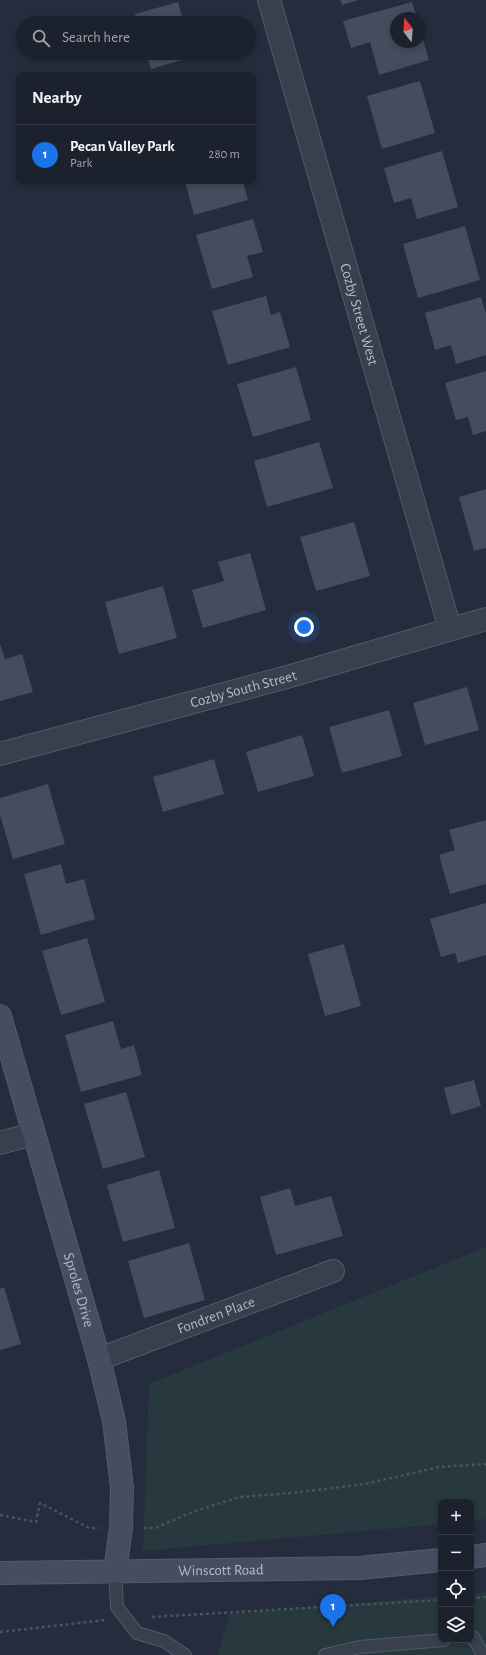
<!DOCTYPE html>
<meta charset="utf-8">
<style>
body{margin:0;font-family:"Alegreya Sans",sans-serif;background:#252936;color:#f1f3f6}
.controls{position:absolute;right:12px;bottom:12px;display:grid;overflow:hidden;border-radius:8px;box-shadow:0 2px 6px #0003}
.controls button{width:36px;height:36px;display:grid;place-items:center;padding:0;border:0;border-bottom:1px solid #3a3e4a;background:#1c212e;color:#f1f3f6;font:20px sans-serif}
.compass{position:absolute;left:390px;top:12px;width:36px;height:36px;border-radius:50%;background:#1c212e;box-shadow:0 2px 6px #0003;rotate:344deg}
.you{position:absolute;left:304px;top:627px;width:14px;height:14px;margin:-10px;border:3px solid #fff;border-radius:50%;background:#1a73e8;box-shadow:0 0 0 6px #1a73e833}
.badge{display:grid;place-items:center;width:26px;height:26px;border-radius:50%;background:#1a73e8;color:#fff;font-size:13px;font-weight:700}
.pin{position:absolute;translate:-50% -33px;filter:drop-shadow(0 1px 2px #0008)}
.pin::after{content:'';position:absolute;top:21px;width:14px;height:12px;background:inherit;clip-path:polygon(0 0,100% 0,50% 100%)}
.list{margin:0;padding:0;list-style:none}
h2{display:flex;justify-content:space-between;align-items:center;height:52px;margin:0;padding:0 16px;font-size:17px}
h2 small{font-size:13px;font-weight:400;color:#a0a3aa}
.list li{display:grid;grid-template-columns:26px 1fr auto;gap:12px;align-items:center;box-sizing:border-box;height:60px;padding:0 16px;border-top:1px solid #3a3e4a}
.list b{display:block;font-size:15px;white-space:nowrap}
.list p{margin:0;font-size:13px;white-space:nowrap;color:#a0a3aa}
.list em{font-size:13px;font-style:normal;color:#a0a3aa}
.icon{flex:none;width:22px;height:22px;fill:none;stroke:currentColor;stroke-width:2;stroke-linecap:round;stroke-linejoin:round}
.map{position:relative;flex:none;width:486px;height:1655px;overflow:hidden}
.search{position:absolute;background:#1c212e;box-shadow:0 2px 6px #0003;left:16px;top:16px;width:240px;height:44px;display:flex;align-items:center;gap:10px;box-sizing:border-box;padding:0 14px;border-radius:22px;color:#a0a3aa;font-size:15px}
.panel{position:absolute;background:#1c212e;box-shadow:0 2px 6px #0003;left:16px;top:72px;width:240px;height:112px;border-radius:8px}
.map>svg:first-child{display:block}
</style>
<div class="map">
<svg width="486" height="1655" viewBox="0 0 486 1655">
<rect width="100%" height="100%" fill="#252c3d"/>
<g fill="#27393e">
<path d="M486 1247V1519L471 1521V1502H441V1524L143 1551 149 1384Z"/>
<path d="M486 1592V1655H218L229 1614 441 1596V1640H471V1594Z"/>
</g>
<g fill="#444c5e">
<path d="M340 0H359L342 5Z"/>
<path d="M178 2 183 20 198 16 200 23H138L135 14Z"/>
<path d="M412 2 417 18H396V42H420V29L429 60 379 75 370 42 351 48 343 21Z"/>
<path d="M146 53H206L151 69Z"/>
<path d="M420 81 435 133 382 149 367 96Z"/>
<path d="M442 151 458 207 417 219 411 198 394 203 384 168Z"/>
<path d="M185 181H243L248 200 194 215Z"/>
<path d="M253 219 263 252 247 256 253 277 212 289 196 235Z"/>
<path d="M465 226 480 280 418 298 403 244Z"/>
<path d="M266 296 271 315 280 312 290 347 228 365 212 311Z"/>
<path d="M481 297 486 313V355L456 364 451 345 435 350 425 313Z"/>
<path d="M296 367 311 420 253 437 237 384Z"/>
<path d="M486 371V431L473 435 468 417 456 420 445 383Z"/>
<path d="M319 442 333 488 267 507 254 461Z"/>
<path d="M486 489V548L474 551 459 497Z"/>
<path d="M354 522 370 576 316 591 300 537Z"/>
<path d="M250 553 266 610 203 628 192 590 224 581 218 562Z"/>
<path d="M163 586 177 638 119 654 105 602Z"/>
<path d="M0 644 5 659 22 654 33 692 0 701Z"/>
<path d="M467 687 479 730 425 745 413 703Z"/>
<path d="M389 710 402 756 342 773 329 727Z"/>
<path d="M302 735 314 776 258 792 246 752Z"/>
<path d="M214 759 224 794 163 812 153 777Z"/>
<path d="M48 784 65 844 13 859 0 815V798Z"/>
<path d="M486 820V884L450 894 439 855 455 850 449 830Z"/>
<path d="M61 864 66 884 84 879 95 919 41 935 24 874Z"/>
<path d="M486 903V955L458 963 455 953 441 957 430 919Z"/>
<path d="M87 938 105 1002 61 1015 42 951Z"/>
<path d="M344 944 361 1006 325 1016 308 954Z"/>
<path d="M113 1021 121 1049 134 1045 142 1075 81 1092 65 1035Z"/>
<path d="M474 1080 481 1106 451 1115 444 1088Z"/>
<path d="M126 1092 145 1157 103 1169 84 1104Z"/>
<path d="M159 1170 175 1228 123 1242 107 1185Z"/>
<path d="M290 1188 295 1206 331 1196 343 1236 276 1255 260 1197Z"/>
<path d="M189 1243 205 1300 144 1318 128 1261Z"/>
<path d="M4 1287 21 1344 0 1350V1289Z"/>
</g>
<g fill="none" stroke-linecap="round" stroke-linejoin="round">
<defs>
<g id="lane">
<path d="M115 1571 117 1607 137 1633 164 1641 185 1655"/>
<path d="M471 1638 473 1637 483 1655"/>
<path d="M325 1655 360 1647 444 1640"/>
</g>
<g id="street">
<path id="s1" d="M269 0 450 629"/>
<path id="s2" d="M0 754 287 677 486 619"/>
<path d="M0 1143 33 1134"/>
<path id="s3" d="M99 1359 333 1271"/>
</g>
<g id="secondary">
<path id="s4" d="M0 1016 99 1359 114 1421 122 1488 121 1528 115 1571"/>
<path d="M471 1557 486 1555"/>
<path id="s5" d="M0 1573 359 1568 441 1560"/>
</g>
</defs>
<use href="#lane" stroke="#535a68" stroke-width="14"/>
<use href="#street" stroke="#535a68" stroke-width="24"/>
<use href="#secondary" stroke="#535a68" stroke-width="24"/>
<g stroke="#45565b" stroke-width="2.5" stroke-dasharray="3 3" stroke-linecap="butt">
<path d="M0 1515 36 1522 40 1503 89 1528H99"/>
<path d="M144 1528H155L195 1511 240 1497 292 1493 365 1484 439 1467 486 1464"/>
<path d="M471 1598 486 1597"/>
<path d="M152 1617 441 1600"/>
<path d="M0 1632 105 1620"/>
</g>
<use href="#lane" stroke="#383f4d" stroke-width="12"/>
<use href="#street" stroke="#383f4d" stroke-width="22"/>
<use href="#secondary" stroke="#474d60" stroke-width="22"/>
</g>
<g text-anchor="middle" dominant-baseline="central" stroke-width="3" stroke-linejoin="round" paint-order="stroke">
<g font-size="15" fill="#b4bac8" stroke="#1d2432">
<text stroke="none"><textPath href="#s1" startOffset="327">Cozby Street West</textPath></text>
<text stroke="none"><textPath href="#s2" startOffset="252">Cozby South Street</textPath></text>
<text stroke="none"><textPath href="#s4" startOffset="285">Sproles Drive</textPath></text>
<text stroke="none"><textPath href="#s3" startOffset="125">Fondren Place</textPath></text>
<text stroke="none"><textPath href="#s5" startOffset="221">Winscott Road</textPath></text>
</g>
</g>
</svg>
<div class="controls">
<button>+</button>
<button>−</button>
<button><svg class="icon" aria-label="locate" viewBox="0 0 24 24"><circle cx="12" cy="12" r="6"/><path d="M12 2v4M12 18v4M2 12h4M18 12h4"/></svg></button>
<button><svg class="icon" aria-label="layers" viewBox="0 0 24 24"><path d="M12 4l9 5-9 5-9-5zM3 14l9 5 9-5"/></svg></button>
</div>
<svg class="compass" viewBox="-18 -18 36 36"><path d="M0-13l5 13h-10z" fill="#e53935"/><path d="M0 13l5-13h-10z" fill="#a0a3aa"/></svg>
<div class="you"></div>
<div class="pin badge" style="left:333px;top:1627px">1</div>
<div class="search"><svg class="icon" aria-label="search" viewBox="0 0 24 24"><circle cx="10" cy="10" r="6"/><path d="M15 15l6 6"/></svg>Search here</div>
<section class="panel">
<h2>Nearby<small></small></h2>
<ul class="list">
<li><span class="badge">1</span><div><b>Pecan Valley Park</b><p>Park</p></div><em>280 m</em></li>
</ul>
</section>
</div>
